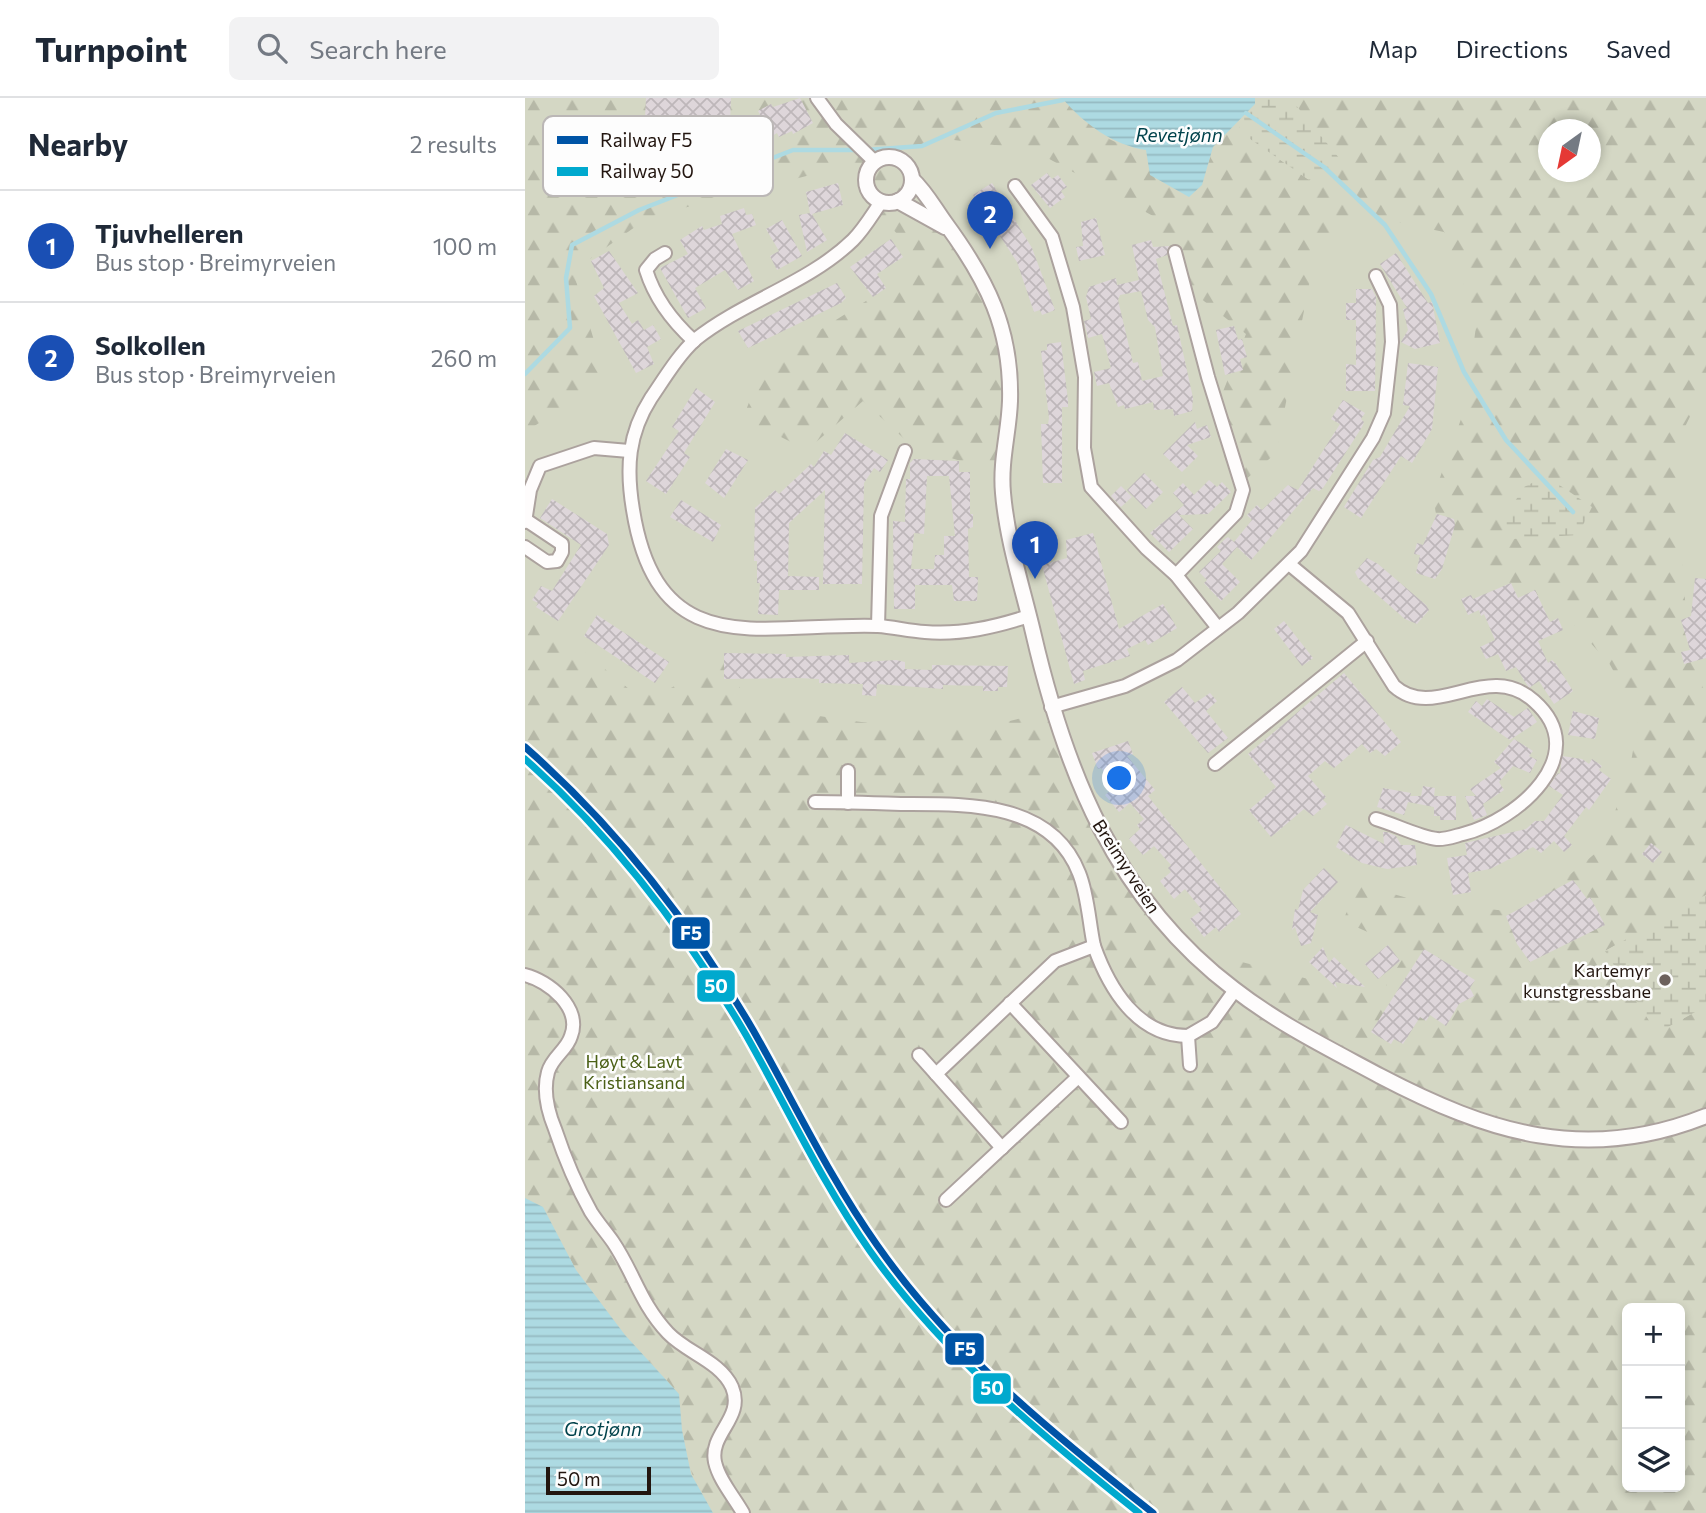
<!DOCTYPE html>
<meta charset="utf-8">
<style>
body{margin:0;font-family:Commissioner,sans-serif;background:#f2f2f3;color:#1f2937}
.controls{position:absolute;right:21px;bottom:21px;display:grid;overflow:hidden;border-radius:10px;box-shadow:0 4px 10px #0003}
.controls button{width:63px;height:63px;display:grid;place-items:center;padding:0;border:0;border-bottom:2px solid #e0e1e3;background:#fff;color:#1f2937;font:35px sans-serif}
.compass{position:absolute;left:1013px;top:21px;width:63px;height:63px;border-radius:50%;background:#fff;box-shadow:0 4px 10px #0003;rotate:213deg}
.scale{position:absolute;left:21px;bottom:18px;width:105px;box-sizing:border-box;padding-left:7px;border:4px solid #22150f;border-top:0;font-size:19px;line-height:24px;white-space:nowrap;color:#22150f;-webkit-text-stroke:5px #fdfdfd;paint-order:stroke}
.you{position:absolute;left:595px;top:681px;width:24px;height:24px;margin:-18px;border:5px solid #fff;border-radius:50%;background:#1a73e8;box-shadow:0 0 0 10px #1a73e833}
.badge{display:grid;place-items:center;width:46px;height:46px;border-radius:50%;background:#0b8043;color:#fff;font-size:23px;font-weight:700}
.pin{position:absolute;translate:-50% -58px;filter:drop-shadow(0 2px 4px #0008)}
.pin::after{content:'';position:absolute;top:37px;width:24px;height:21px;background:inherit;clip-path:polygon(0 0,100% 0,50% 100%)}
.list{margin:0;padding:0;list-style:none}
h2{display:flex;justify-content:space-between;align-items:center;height:91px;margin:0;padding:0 28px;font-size:30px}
h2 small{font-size:23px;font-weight:400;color:#747a83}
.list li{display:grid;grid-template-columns:46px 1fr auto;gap:21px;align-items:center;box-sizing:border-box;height:112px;padding:0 28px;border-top:2px solid #e0e1e3}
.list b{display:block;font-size:26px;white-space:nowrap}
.list p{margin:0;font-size:23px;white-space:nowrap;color:#747a83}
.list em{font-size:23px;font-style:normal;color:#747a83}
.icon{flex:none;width:38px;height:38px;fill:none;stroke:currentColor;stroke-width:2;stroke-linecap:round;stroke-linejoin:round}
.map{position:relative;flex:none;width:1181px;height:1415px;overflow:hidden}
header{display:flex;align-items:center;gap:42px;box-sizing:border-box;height:98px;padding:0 35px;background:#fff;border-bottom:2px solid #e0e1e3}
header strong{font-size:33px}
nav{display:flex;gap:38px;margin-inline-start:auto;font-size:24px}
.search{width:490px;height:63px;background:#f2f2f3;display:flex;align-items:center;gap:18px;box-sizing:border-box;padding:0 24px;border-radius:10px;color:#747a83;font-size:26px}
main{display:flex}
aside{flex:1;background:#fff}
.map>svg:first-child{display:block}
</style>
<header>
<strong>Turnpoint</strong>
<div class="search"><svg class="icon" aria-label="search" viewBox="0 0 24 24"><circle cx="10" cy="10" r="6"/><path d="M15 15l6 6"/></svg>Search here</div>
<nav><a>Map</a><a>Directions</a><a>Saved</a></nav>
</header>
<main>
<aside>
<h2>Nearby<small>2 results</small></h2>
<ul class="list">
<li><span class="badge" style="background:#1a4fb4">1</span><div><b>Tjuvhelleren</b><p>Bus stop · Breimyrveien</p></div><em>100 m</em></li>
<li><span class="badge" style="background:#1a4fb4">2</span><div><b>Solkollen</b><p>Bus stop · Breimyrveien</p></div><em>260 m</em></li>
</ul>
</aside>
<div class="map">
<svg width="1181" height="1415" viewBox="0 0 1181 1415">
<defs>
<pattern id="forest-firs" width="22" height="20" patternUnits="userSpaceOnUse" patternTransform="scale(1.75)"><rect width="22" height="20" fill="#d4d7c4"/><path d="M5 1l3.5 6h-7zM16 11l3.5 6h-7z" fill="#b6b8a7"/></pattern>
<pattern id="wetland-marsh" width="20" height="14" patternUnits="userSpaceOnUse" patternTransform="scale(1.75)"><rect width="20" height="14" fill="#d4d7c4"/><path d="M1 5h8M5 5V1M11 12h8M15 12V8" fill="none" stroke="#b6b8a7"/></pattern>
<pattern id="water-rules" width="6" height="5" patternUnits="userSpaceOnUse" patternTransform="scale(1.75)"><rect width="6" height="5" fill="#addae2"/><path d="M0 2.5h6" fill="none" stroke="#95bac1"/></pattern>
<pattern id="building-cross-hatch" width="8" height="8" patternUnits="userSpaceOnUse" patternTransform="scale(1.75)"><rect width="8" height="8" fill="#ded6da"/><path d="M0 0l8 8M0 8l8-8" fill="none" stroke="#beb7ba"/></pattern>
</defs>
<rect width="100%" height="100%" fill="#f6eeea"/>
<path fill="#d4d7c4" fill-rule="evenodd" d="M0 0H1181V1415H0ZM1024 32H1066V74H1024ZM1102 1210H1155V1389H1102Z"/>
<path fill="url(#forest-firs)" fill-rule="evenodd" d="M0 0H537L584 41 601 49 621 52 677 87 688 49 713 25 718 36 784 82 818 67 765 0H1181V286L1155 339V419L1160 502 1175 581 1181 598V797L1080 853 1132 935 1181 908V1415H188L167 1376 157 1332 154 1296 100 1237 51 1172 18 1109 0 1100V505L104 591 133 597 201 560 223 607C317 620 436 649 525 610L581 745 662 850 854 899 883 852 818 823 833 786 893 803 999 815 1079 748 1106 664 1114 618 1084 565 1026 502 978 484 914 433 908 399 940 310 952 221 919 134 829 115 789 162 751 355 710 391 690 329 697 296 721 236 670 196 628 118 508 52 413 40 381 63 472 210 485 286 478 376 387 348 338 303 282 352 218 320 238 268 398 167 316 69 124 119 48 173 81 282 0 334ZM1024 32H1066V74H1024ZM1102 1210H1155V1389H1102Z"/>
<g fill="url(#wetland-marsh)">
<path d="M730 0H765L819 66 784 82 718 36 713 25 730 6Z"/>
<path d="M1021 378 1067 409 1053 437 987 441 977 424 999 389Z"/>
<path d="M1181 797V908L1132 935 1080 853Z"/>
</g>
<g fill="url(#water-rules)">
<path d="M537 0H730V6L688 49 677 87 664 99 625 77 621 52C588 47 559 26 537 0Z"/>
<path d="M0 1100 18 1109 51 1172 100 1237 154 1296 157 1332 166 1376 188 1415H0Z"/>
</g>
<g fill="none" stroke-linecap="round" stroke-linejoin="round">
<g stroke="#addae2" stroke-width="4.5">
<path d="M721 15 799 69 860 127 906 196 939 274 981 342 1048 414"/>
<path d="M341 52 397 48 471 15 538 2"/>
<path d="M0 276 45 230 41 180 47 147 114 112 268 52H332"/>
</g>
</g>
<g fill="url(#building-cross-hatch)" fill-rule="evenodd">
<path d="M121 0H206L205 25 186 23V28L120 20Z"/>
<path d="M275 0 288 25 268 36 267 33 254 39 252 35 247 38 233 13 246 6 248 9Z"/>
<path d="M522 75 527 81 533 77 542 89 536 93 540 99 525 110 506 87Z"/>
<path d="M313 85 318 107 287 116 302 142 282 154 274 117 285 115 281 94Z"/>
<path d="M467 85 507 150 530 212 517 217 515 212 509 214 492 164 448 97Z"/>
<path d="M219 110 221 117 227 116 231 127 207 136 229 183 213 192 200 172 170 190 181 210 163 220 135 170 163 156 155 142 177 128 179 132 197 126 195 118Z"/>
<path d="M571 120 580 157 554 163 551 149 558 148 556 124Z"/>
<path d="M257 122 277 158 252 172 245 158 254 153 241 131Z"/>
<path d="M366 141 378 159 352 176 361 190 348 199 325 169Z"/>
<path d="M626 142 628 149 644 148 642 157 631 161 648 228 652 227 668 300 667 313 649 318 648 311 629 312 628 304 600 311 599 307 593 309 584 285 572 288 569 274 586 270 577 236 563 240 559 223 566 221 561 199 564 189 591 180 592 187 614 182 607 147ZM616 193 623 222 630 229 638 278 617 283 613 264 608 265 593 202 595 197Z"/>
<path d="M84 153 113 195 94 205 107 226 113 222 119 232 128 227 136 241 122 249 129 266 111 275 69 198 79 190 66 163Z"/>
<path d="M871 155 903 205 907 204 915 245 890 251 876 244 883 232 878 211 882 210 855 166Z"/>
<path d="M312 185 321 200 316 205 223 250 213 233Z"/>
<path d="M831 191H847L851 199 850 293H821V266L831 267V222H821V205H831Z"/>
<path d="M709 228 713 242 717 241 722 259 715 261 718 272 700 277 691 232Z"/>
<path d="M536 244 543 303V309H537V385H518L516 326H523L524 320 516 253 522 252V246Z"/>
<path d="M883 265 913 269 907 331 887 365 876 358 836 420 819 409 848 362 855 359 885 308 878 307Z"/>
<path d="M171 290 190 304 159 355 165 359 141 396 121 383 154 333 147 329Z"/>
<path d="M818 302 840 315 836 321 839 324 837 329 798 390 794 393 788 390 726 462 712 449 697 466 715 484 696 503 679 485 682 482 674 474 696 453 692 449 700 441 703 439 709 444 727 422 722 417 732 407 737 412 763 387 773 392 815 326 806 321Z"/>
<path d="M670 324 672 331 682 327 686 339 662 347 673 358 657 374 638 356Z"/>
<path d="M320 335 363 362 355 374 349 370 339 385 337 486H298L300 392 264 425 263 478 294 479V492H254L253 517 233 516 235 485H232V463H229L230 410 250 392 254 396 286 366 289 369 299 353 306 357Z"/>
<path d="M201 351 223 362 199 400 180 385Z"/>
<path d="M389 361 434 363V374H445V416H448V429L443 431 444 479H453L452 503H429L427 487H390V511H369L368 423 380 424 381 381H385V365ZM402 378H424L430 438H419V457H410L409 471H386L389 435 399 436Z"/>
<path d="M619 375 638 394 621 411 602 392Z"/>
<path d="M684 382 692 389 697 384 706 394 683 416 654 417 668 431 644 454 625 435 659 407 648 395 658 385 669 397Z"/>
<path d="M596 388 607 399 596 409 586 398Z"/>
<path d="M27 401 82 436 84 447 33 523 11 509 13 505 7 502 16 488 27 493 56 447 15 420Z"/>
<path d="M156 402 196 427 188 444 145 419Z"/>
<path d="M912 416 929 421 930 427 917 471 910 481 891 475 895 457 889 456 892 445 898 447Z"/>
<path d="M568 435 594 531 638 506 652 530 623 547 620 542 602 551 605 558 558 573 560 582 549 586 517 467 542 460 541 442Z"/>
<path d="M842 460 853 466 901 507 904 512 892 526 880 521 833 480 830 474Z"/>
<path d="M1170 480 1181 481V560L1159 566 1156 554 1165 552 1156 522 1166 518Z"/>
<path d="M986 485 993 500 1010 492 1025 524 1033 520 1038 532 1013 543 1023 565 1027 562 1031 566 1048 593 1029 606 1014 583 1004 590 991 569 981 573 973 556 961 561 955 549 970 542 959 516 956 518 954 512 943 517 936 501 946 497 948 501Z"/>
<path d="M72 517 144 564 130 585 59 538Z"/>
<path d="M759 523 788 560 777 568 749 531Z"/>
<path d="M199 555 261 556V559L324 557V565L371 562 380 564V571L407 572V567L483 568 482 589H473V593H458V588L418 587V591L352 586 351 598 337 597 338 586 294 585V581L273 580 199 581Z"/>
<path d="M819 575 876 644 860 658 851 651 845 655 837 646 809 670 800 663 783 678 801 699 798 702 802 706 788 718 779 711 746 739 724 712 751 689 723 656Z"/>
<path d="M657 589 670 605 685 595 692 603 681 613 703 640 683 655 639 604Z"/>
<path d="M962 601 989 619 1003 610 1012 624 985 642 943 614 951 603 957 608Z"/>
<path d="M1048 613 1074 620 1070 641 1043 637Z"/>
<path d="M989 641 1008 653 1004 658 1012 662 1005 675 988 668 974 684 979 692 958 706 962 717 949 722 940 698H951L945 691 976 670 969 664Z"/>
<path d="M603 643 608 656 602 658 630 692 623 698 716 816 694 834 691 829 679 839 665 821 677 812 660 791 649 801 635 783 646 774 643 770 646 767 629 748 618 757 604 741 615 731 612 727 619 721 605 705 594 714 580 697 591 688 576 670 573 671 567 655Z"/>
<path d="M1037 658 1057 661 1064 666 1067 661 1077 668 1074 672 1086 681 1064 712 1061 709 1039 738 1047 747 1039 754 1029 743 1016 755 1008 749 965 771 943 775 946 794 928 797 922 760 942 757 940 745 1001 731 1010 723H1019L1038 697 1024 688 1033 675 1035 676Z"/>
<path d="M898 688 910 690 909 698H931V722H915V718H909V709L883 704 879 717 852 709 858 690 886 695 885 698H896Z"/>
<path d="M821 727 859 746 858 734H862L871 738 876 747H890L892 767 862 771 837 765 811 749Z"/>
<path d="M1126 745 1137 754 1128 765 1117 756Z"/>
<path d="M799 770 813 784 785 814 793 817 786 845 776 848 770 829 767 832 770 811 773 812 778 792Z"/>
<path d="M1048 782 1062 801 1065 799 1080 827 1005 864 992 846 981 818Z"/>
<path d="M863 847 875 863 853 881 840 866Z"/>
<path d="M798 849 804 865 809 859 840 889 810 884 812 890 784 864Z"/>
<path d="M899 851 950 882 945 890 949 898 934 906 921 928 905 917 901 923 895 919 878 946 869 941 866 946 846 934Z"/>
</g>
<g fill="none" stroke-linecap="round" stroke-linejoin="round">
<defs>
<g id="minor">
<path d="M292 0 311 26 349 63"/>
<path d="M490 88 527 139 548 209 560 279 559 350 566 389 621 450 651 477 693 530"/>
<path d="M356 104C347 117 339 131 328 142 284 185 219 203 171 241 154 256 139 281 126 300 103 336 101 370 108 412 133 568 239 524 353 528 368 529 384 533 400 534 436 537 470 529 504 518"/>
<path d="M650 154 683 279 718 392 711 415 651 477"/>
<path d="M140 155 130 161 121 172C130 201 147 223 169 243"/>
<path d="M0 424 5 392 15 368 69 350 104 353"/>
<path d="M0 449 22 464 32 463 37 454V446L1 422"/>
<path d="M764 466 823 515 869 588C910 625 962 561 1009 603 1070 657 991 723 938 736 930 738 919 742 912 741 894 739 869 726 851 721"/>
<path d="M353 528 356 418 380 353"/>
<path d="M526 609 600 588 652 562 713 515 776 453 848 340 859 315 867 244 865 207 851 178"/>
<path d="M690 666 842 543"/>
<path d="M323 673V705"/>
<path d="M290 704C318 704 347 705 376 706 440 706 526 703 554 775 563 797 564 825 569 848"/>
<path d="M0 877C24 883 57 910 46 938 42 952 27 959 23 974 18 992 23 1014 30 1031 39 1058 52 1089 66 1114 73 1125 81 1134 88 1144 109 1175 115 1205 143 1235 162 1255 195 1263 207 1289 220 1320 184 1335 190 1364 194 1382 209 1399 218 1415"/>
<path d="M485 905 596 1024"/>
<path d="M394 957 477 1050"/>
<path d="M665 967 663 938 687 924 710 892"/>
<path d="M411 976 530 863 569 848C584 890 612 938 663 938"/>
<path d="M421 1102 553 979"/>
</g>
<g id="tertiary">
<circle cx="364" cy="82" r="23"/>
<path d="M387 81C401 94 410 111 421 126 462 182 487 231 485 303 484 334 475 363 478 395 482 442 497 488 508 534 540 673 590 801 709 891 754 926 805 951 855 978 964 1035 1061 1066 1181 1018"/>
<path d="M373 103 420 129"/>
</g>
</defs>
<use href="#minor" stroke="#aca29e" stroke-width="16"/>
<use href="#tertiary" stroke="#aca29e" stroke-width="18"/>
<use href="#minor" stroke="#fefcfc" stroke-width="12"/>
<use href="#tertiary" stroke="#fefcfc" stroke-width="14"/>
<defs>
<path id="rail-1" d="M0 649C92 730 166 825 228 932 269 1004 304 1079 352 1147 426 1253 527 1335 628 1415"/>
<path id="rail-2" d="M0 661C89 740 161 834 221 937 262 1009 297 1085 345 1153 418 1256 516 1337 614 1415"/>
</defs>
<use href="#rail-1" stroke="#fdfdfd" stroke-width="12"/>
<use href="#rail-2" stroke="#fdfdfd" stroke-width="12"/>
<use href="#rail-1" stroke="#0054a6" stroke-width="7"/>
<use href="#rail-2" stroke="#00a9ce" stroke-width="7"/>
</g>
<circle fill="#6c615c" stroke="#fdfdfd" stroke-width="2.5" cx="1140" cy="882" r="7"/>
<g text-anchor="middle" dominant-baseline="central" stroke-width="5" stroke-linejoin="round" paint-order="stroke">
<g font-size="18" fill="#22150f" stroke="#fdfdfd">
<text transform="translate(602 768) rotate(57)">Breimyrveien</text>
</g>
<g font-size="18" fill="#22150f" stroke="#fdfdfd" text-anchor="end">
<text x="1126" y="872">Kartemyr<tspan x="1126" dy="21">kunstgressbane</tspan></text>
</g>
<g font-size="18" fill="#4b6016" stroke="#fdfdfd">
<text x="109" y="963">Høyt &amp; Lavt<tspan x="109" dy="21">Kristiansand</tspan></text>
</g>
<g font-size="19" font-style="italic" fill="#00424b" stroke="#fdfdfd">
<text x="654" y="36">Revetjønn</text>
<text x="78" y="1330">Grotjønn</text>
</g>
</g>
<rect x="18" y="18" width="230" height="80" rx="10" fill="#fdfdfd" stroke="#bbb7b6" stroke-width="2"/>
<rect x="32" y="38" width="31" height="8" fill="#0054a6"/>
<rect x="32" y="69" width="31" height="9" fill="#00a9ce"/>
<g font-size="19" fill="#22150f">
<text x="75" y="49">Railway F5</text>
<text x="75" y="80">Railway 50</text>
</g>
<g stroke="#fdfdfd" stroke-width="2.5">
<rect x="146" y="818" width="40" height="34" rx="7" fill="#0054a6"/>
<rect x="171" y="871" width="40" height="34" rx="7" fill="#00a9ce"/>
<rect x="419" y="1234" width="41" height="34" rx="7" fill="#0054a6"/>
<rect x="447" y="1274" width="40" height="33" rx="7" fill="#00a9ce"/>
</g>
<g font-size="19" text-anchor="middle" font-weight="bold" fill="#fff">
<text x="166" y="842">F5</text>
<text x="191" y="895">50</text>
<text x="440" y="1258">F5</text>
<text x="467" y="1297">50</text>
</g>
</svg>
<div class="controls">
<button>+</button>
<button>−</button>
<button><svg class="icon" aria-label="layers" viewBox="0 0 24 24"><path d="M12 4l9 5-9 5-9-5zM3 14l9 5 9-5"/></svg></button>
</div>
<svg class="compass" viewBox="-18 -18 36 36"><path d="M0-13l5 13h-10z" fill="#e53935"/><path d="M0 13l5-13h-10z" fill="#747a83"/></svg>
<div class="scale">50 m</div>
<div class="you"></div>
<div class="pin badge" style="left:510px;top:481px;background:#1a4fb4">1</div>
<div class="pin badge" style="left:465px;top:151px;background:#1a4fb4">2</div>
</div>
</main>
